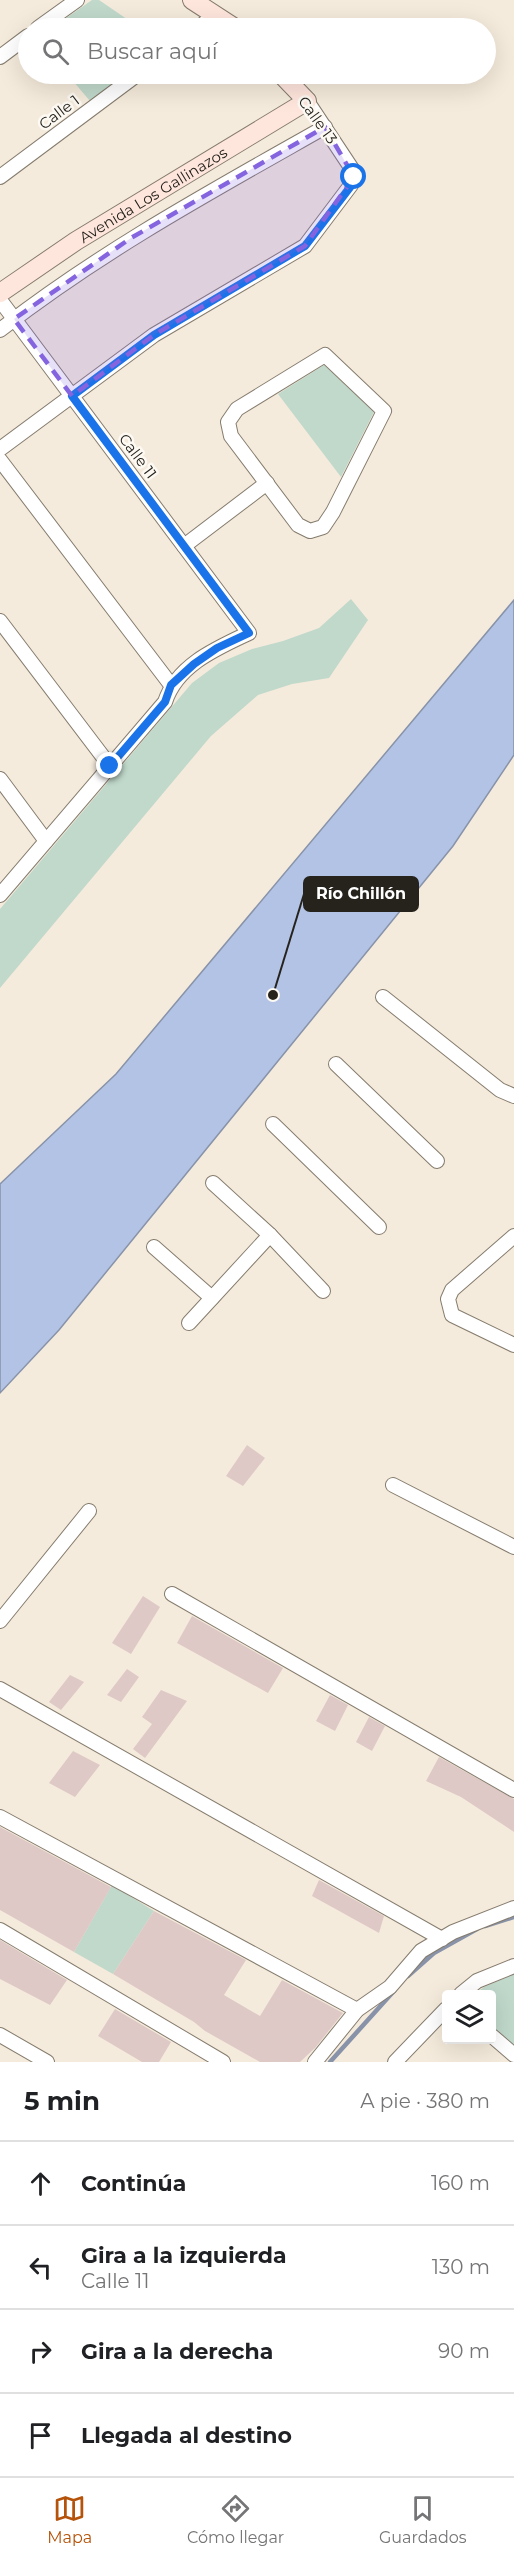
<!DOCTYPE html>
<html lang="es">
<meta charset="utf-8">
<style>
body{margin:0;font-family:Montserrat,sans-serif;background:#f6f6f6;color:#202124}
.controls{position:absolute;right:18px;bottom:18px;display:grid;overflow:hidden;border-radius:6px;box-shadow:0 6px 24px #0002}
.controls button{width:54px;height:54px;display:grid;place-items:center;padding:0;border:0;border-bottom:2px solid #e0e0e0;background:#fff;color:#202124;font:30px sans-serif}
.stop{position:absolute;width:18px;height:18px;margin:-14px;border:4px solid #1a73e8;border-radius:50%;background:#fff}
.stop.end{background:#1a73e8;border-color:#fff;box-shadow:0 2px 6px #0008}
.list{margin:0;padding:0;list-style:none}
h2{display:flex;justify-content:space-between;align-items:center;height:78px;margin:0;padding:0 24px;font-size:26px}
h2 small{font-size:20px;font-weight:400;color:#757577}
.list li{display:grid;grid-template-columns:39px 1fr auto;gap:18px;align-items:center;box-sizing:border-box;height:84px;padding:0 24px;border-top:2px solid #e0e0e0}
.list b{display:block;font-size:22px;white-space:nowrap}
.list p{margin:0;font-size:20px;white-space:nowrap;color:#757577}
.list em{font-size:20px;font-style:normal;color:#757577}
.icon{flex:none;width:33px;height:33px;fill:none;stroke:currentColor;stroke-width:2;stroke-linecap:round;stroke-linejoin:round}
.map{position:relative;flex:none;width:514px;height:2062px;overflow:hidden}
.search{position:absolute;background:#fff;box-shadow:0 6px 24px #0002;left:18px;right:18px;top:18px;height:66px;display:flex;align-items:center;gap:15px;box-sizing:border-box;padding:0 21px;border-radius:33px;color:#757577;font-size:22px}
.sheet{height:414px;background:#fff}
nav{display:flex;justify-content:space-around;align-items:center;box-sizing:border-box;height:84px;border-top:2px solid #e0e0e0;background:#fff;font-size:16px;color:#757577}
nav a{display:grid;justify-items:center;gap:3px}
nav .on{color:#b45309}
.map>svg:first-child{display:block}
</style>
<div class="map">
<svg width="514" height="2062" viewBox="0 0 514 2062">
<rect width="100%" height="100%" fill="#f5ebdc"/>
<g fill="#c0d9cb">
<path d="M92 0H99L140 28H52Z"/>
<path d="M67 74H127L90 101Z"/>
<path d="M324 365 374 412 341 477 278 394Z"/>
<path d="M351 599 368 620 329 678 292 684 258 695 211 736 0 988V909L192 683 219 663 252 649 283 641 319 628Z"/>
<path d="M112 1885 154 1911 113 1974 74 1952Z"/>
<path d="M514 1974V2046L492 2027V1994H475L484 1987Z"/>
</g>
<path fill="#b2c3e5" stroke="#8893a9" stroke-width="1.5" d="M514 600V755L453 846 59 1330 0 1393V1184L116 1074Z"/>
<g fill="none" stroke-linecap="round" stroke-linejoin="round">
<g stroke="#8893a9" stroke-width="4.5">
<path d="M485 1926 514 1917"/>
<path d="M408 1976 434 1953 477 1929"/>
<path d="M330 2062 394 1991"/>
</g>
</g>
<g fill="#dec9c7">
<path d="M247 1445 265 1458 243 1486 226 1476Z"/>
<path d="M143 1596 160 1607 131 1654 112 1643Z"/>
<path d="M192 1616 283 1668 268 1693 177 1643Z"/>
<path d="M127 1669 139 1677 121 1702 107 1695Z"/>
<path d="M70 1675 84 1682 61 1710 49 1702Z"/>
<path d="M161 1690 187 1701 145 1758 133 1749 152 1724 142 1717Z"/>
<path d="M330 1695 348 1705 335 1731 316 1721Z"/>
<path d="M369 1717 385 1726 372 1751 356 1742Z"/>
<path d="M73 1751 100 1765 75 1797 49 1783Z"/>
<path d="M439 1757 514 1799V1832L461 1797 426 1781Z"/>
<path d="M0 1827 111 1887 74 1952 0 1910Z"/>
<path d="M319 1880 384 1916 379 1933 312 1896Z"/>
<path d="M154 1911 246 1960 224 1995 260 2016 282 1980 343 2013 315 2048 300 2062H260L205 2031 194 2022 113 1974Z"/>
<path d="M0 1940 67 1980 50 2005 0 1979Z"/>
<path d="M115 2009 171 2042 159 2062H142L98 2036Z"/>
</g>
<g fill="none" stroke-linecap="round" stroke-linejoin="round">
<defs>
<g id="street">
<path d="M38 28 77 0"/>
<path d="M198 28 215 15"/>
<path d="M0 57 28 36"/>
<path d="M0 177 138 74"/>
<path d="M0 300 249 633C217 648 177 665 165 702L0 895"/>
<path d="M0 330C103 250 212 191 325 127"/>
<path d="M325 355 384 411 333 512 323 527 310 531 298 525 231 436 228 422 237 409Z"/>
<path d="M0 449 154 335 305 246 351 185 354 177 352 169 307 101"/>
<path d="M0 460 171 685"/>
<path d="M184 546 267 483"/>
<path d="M0 621 110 766"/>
<path d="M0 779 46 841"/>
<path d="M383 997 500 1090 514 1096"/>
<path d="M336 1064 437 1161"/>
<path d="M273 1124 379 1227"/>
<path d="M213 1183 270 1235 323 1291"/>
<path d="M514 1236 452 1290 448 1299 452 1315 514 1345"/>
<path d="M154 1247 212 1298"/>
<path d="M189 1323 270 1235"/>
<path d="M393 1485 514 1547"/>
<path d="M172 1594 514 1790"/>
<path d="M0 1621 89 1511"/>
<path d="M0 1689 442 1939"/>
<path d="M0 1817 357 2010"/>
<path d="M0 1930 223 2062"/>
<path d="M461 1994 477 1981 514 1966"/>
<path d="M0 2035 47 2062"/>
<path d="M492 2036 514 2055"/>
<path d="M315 2062 357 2010 390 1987 421 1951 453 1932 514 1908"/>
<path d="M395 2062 446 2009"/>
</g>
<g id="secondary">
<path d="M192 0 235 28"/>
<path id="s1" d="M0 293 76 241 307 101 281 74"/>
</g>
</defs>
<use href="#street" stroke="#857c6e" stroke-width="16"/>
<use href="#secondary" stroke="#857c6e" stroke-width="20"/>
<use href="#street" stroke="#fff" stroke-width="14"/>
<use href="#secondary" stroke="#ffe6dd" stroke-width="18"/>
</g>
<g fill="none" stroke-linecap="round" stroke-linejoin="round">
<path stroke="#1a73e8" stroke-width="8" d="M110 766 165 702 171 685 194 664 217 648 249 633 72 396 154 335 305 246 351 186 354 177"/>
</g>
<path fill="#8464df" fill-opacity="0.2" stroke="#8464df" stroke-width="4.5" stroke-dasharray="12 8" stroke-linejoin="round" d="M325 127 354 177 305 246 154 335 72 396 14 319 131 238Z"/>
<g text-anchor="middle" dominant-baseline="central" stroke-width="5" stroke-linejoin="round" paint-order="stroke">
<g font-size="15" fill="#26231d" stroke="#fdf9f3">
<text transform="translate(59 112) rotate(-37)">Calle 1</text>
<text transform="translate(318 120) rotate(54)">Calle 13</text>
<text stroke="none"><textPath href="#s1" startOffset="182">Avenida Los Gallinazos</textPath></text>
<text transform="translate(138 456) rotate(53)">Calle 11</text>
</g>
</g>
<path fill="none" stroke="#26231d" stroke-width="2" d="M273 995L304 894"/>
<circle fill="#26231d" stroke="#fdf9f3" stroke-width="2" cx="273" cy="995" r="6"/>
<rect fill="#26231d" stroke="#26231d" stroke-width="2" x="304" y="877" width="114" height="34" rx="6"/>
<g font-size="16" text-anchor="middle" font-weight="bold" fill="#fff">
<text x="361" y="899">Río Chillón</text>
</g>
</svg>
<div class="controls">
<button><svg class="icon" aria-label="layers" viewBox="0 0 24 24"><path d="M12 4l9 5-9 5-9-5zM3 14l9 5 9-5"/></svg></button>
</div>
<div class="stop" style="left:354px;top:177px"></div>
<div class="stop end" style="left:110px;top:766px"></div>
<div class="search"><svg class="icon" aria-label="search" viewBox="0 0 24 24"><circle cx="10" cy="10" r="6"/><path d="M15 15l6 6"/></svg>Buscar aquí</div>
</div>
<section class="sheet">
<h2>5 min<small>A pie · 380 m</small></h2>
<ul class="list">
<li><svg class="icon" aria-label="ahead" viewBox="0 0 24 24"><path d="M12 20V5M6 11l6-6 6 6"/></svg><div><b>Continúa</b></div><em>160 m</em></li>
<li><svg class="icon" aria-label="left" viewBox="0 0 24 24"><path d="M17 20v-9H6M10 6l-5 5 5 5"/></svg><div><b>Gira a la izquierda</b><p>Calle 11</p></div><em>130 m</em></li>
<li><svg class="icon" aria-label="right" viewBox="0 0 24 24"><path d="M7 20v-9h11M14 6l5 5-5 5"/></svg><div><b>Gira a la derecha</b></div><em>90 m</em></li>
<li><svg class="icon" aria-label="arrive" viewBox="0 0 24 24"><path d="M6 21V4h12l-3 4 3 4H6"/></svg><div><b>Llegada al destino</b></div></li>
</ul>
</section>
<nav>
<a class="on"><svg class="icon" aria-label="map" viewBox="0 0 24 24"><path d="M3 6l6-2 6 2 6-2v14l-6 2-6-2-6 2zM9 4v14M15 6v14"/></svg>Mapa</a>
<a><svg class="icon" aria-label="directions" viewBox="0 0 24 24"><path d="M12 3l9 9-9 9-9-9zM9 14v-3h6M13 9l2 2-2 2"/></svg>Cómo llegar</a>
<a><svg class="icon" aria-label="saved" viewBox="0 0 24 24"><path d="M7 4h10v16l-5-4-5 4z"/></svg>Guardados</a>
</nav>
